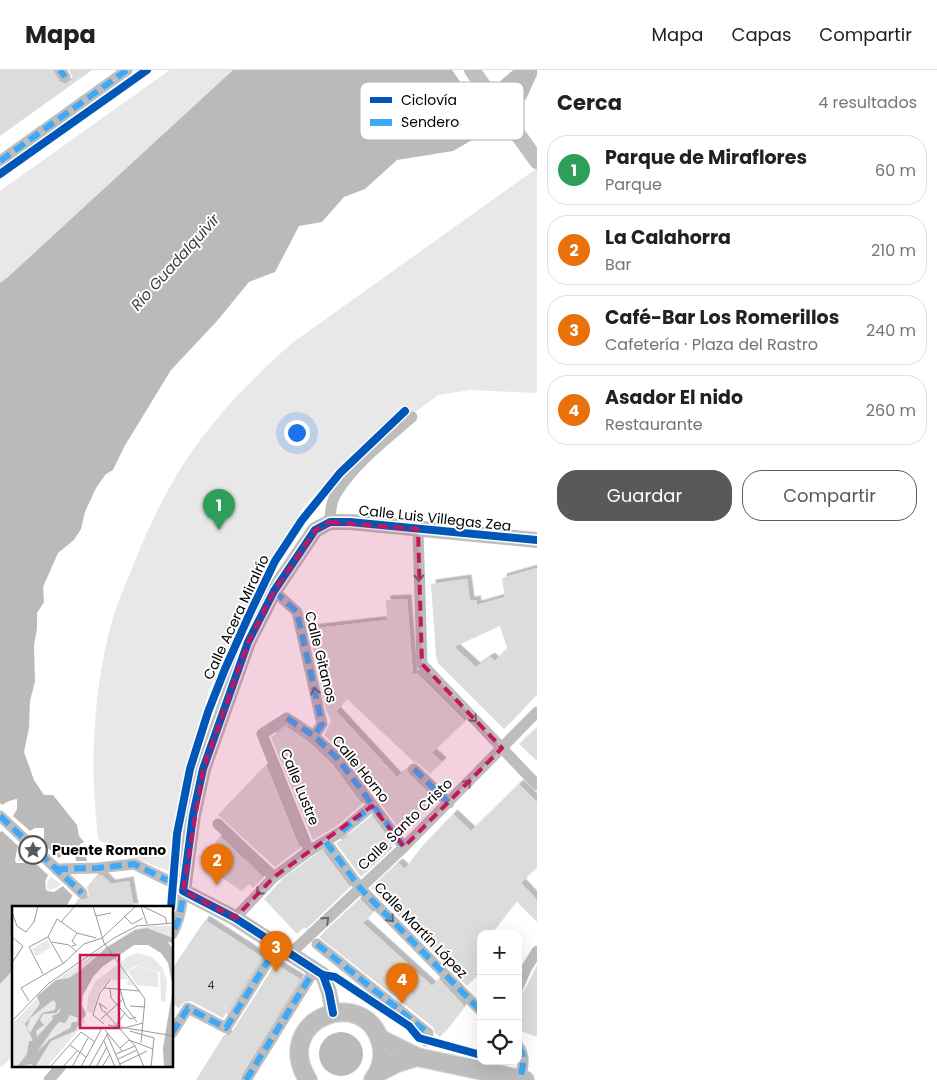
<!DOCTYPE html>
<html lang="es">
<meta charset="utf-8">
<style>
body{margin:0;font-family:Poppins,sans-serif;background:#f6f6f6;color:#202124}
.controls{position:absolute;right:15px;bottom:15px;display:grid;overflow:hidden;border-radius:10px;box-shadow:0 5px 20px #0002}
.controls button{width:45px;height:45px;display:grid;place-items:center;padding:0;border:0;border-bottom:1px solid #e0e0e0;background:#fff;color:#202124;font:25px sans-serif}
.you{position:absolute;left:296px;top:362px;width:18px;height:18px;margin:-12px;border:4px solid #fff;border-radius:50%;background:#1a73e8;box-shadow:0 0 0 8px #1a73e833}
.badge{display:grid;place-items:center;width:32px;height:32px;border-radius:50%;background:#595959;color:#fff;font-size:16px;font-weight:700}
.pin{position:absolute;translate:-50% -41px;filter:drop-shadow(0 1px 2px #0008)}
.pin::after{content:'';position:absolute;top:26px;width:18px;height:15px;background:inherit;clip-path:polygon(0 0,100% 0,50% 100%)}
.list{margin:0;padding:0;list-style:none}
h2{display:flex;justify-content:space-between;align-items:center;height:65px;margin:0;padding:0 20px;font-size:21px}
h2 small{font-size:16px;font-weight:400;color:#757577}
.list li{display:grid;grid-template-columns:32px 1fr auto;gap:15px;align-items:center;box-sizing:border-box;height:70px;margin:0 10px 10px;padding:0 10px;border:1px solid #e0e0e0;border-radius:20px}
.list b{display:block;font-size:19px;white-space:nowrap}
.list p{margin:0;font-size:16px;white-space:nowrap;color:#757577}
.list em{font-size:16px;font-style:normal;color:#757577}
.actions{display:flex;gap:10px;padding:15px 20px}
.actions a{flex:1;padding:11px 0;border:1px solid #595959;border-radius:20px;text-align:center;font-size:18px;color:#595959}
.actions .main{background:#595959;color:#fff}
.icon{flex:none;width:28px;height:28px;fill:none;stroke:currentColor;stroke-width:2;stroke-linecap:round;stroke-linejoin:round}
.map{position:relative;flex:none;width:537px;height:1010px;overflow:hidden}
header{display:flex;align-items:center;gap:30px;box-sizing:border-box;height:70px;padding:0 25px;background:#fff;border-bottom:1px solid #e0e0e0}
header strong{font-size:24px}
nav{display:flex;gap:28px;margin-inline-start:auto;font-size:18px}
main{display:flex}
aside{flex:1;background:#fff}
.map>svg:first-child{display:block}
</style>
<header>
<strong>Mapa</strong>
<nav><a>Mapa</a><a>Capas</a><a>Compartir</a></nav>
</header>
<main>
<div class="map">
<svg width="537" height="1010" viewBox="0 0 537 1010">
<defs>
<filter id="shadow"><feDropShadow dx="4.5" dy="-4.5" stdDeviation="0" flood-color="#0004"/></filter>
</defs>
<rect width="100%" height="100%" fill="#fff"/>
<g fill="#e8e8e8">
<path d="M170 0H233L8 207 0 213V121Z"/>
<path d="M537 98V323L470 320 438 325 413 344 406 338 340 396 303 438 277 480 209 620 187 698 169 801 120 783 98 769C95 737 92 704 94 671 96 625 103 574 119 530 125 514 133 497 139 481 156 441 175 403 201 369 228 333 259 302 292 273Z"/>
<path d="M0 759 48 805 63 815 66 837 14 838V984L2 997 0 996Z"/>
</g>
<g fill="#bababa" fill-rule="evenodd">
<path d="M233 0H493L457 27 432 50 500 11 513 0H537V5L526 29 481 65 453 81 397 90 365 119 344 127 322 152 299 156 275 202 249 212 217 251 171 300 124 377 113 400 106 404 96 418 85 442 81 459 74 470 58 483 43 517 44 532 37 543V559L34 575 35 611 30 631 29 658 24 682 34 710 44 725H53L77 755 79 766 84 772 80 774 87 790 81 810 66 837 14 838V899L0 914V762L13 746 16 729 9 731 0 736V213L8 207ZM35 758H44C44 772 37 780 29 791L16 793V783ZM75 781 73 803 54 822 45 819 47 808 59 788Z"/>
<circle cx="341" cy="984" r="22"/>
</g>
<g fill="#fff" fill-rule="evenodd">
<path d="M452 0H495L443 43 486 19 509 0H513L500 11 519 38 494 58 473 30 431 52 466 20Z"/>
<path d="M17 729V739L13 746 30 761 35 758H44V768L42 773 59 788 64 784 75 781 76 791H89L85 806H83V812L75 828 63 816 54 822 47 821 45 812 48 805 32 790 23 793H16L15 790 18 776 2 761 0 762V759L14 738 15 732 0 739V733L2 735ZM36 760H42L40 772 30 788 18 791 20 778 31 763ZM73 784 71 802 58 817 49 820 47 817V813L61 790 65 786Z"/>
</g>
<g fill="#dcdcdc" fill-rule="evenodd" filter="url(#shadow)">
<path d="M0 0H53L59 11 65 14 72 10V6L69 0H92L0 66Z"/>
<path d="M537 498V624L504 659 438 593 436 585 431 514 467 509 470 531 476 530 477 535 505 527 502 508ZM500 556 507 578 495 591 490 587 476 597 454 577Z"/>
<path d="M407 529 413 605 417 603 465 651 432 683 442 692 430 704 419 694 414 692 347 629 336 641 397 707 407 699 409 704 434 728 401 761 344 684 324 665 331 651 326 639 309 559 387 550 386 530Z"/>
<path d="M287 657 309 672 332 694 362 734 338 755 313 770 271 667Z"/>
<path d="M537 658V691L519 674Z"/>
<path d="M266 695 300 778 275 797 218 745Z"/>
<path d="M519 714 537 732V797L521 813 537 830V852L516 831 490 864H481V901L467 916 371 818 398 793 405 799 419 780 453 744 471 761Z"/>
<path d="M372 746 393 774 385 780 388 782 361 807 336 773 347 767Z"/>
<path d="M220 766 263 807 253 818 249 813 242 821 201 794Z"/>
<path d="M323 781 350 817 306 859 304 857 297 864 264 829 279 813Z"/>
<path d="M102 805 111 814 129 811 134 838H72L78 829 84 830 87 828 89 824 87 817 96 806Z"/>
<path d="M360 829 373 842 363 853 432 916 439 909 464 936 440 967 435 963 433 957 319 867Z"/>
<path d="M205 850 262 887 223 948 191 931 184 932 179 938 172 934V899Z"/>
<path d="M275 894 300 909 239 1010H196L224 965H229L232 962Z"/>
<path d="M537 895V967L518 960V931L520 924 525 920Z"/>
</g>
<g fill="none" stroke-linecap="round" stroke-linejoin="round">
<defs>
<g id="primary">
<path d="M379 968 417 987 525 1010"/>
<path d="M378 1003 395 994 417 987"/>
<path d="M308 1010C270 949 366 913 381 974 384 987 381 999 373 1010"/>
</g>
</defs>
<use href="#primary" stroke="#dbdbdb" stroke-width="20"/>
<g stroke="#bdbdbd" stroke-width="11">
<path d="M60 0 65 7"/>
<path d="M0 91 127 0"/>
<path d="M330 452C330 441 331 431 337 422 356 392 386 370 412 347"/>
<path d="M418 459 422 594 537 715"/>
<path d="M274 521 297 542 322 654 314 666"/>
<path d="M414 699 449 733"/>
<path d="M0 746 82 823"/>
<path d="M218 754 274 807"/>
<path d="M326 772 360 818 481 941"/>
<path d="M309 781 262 664 287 648 314 666 338 689 404 777"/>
<path d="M56 799 98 798 134 794 171 812 174 816 183 821C182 836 180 851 172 864"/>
<path d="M235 848 274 807 309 781 342 761 372 736"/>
<path d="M317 874 428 963 426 971"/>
<path d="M291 883 404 777 537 642"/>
<path d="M518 917 526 899 537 881"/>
<path d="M172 963 188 938 226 958 278 875"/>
<path d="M518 976C526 986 523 997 520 1009"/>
<path d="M49 1010 61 996"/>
<path d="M246 1010 315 899"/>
</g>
<g stroke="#bfbfbf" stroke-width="16">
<path d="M472 0 537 91"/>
<path d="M333 943 329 922 323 905 235 848 183 821 193 745 203 699 248 572 274 521 315 460 330 452H350L537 470"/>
</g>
<use href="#primary" stroke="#bdbdbd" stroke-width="18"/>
<g stroke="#3fa9f5" stroke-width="6" stroke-dasharray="12 6" stroke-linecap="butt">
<path d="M60 0 65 7"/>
<path d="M0 91 127 0"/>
<path d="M274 521 297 542 322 654 314 666"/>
<path d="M287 648 314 666 338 689 404 777"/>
<path d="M414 699 449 733"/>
<path d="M0 746 82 823"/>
<path d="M342 761 372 736"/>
<path d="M326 772 360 818 481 941"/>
<path d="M56 799 98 798 134 794 171 812 174 816 183 821C182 836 180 851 172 864"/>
<path d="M317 874 428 963 426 971"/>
<path d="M172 963 188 938 226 958 278 875"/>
<path d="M518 976C526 986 523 997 520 1009"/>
<path d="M246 1010 315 899"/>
</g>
<defs>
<g id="cycleway">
<path d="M0 104 147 0"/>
<path d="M171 838 177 764 190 699 208 642 225 599 250 543 275 491 302 450 340 403 405 341"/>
<path d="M323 905 335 907 409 956 419 968 481 985"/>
<path d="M333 943 329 922 323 905 235 848 183 821 193 745 203 699 248 572 274 521 315 460 330 452H350L537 470"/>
</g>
</defs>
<use href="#cycleway" stroke="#fff" stroke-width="11"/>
<use href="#cycleway" stroke="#0057b8" stroke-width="8"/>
</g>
<defs><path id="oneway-chevron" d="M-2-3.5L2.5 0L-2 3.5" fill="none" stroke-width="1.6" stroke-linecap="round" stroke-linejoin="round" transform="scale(1.25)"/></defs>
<g stroke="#686868">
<use href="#oneway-chevron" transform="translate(419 508) rotate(88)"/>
<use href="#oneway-chevron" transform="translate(315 621) rotate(-103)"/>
<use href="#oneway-chevron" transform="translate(474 649) rotate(46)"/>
<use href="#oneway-chevron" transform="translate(468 713) rotate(-45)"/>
<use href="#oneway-chevron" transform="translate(259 822) rotate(134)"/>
<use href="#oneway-chevron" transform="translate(391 849) rotate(46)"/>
<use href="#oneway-chevron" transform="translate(326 850) rotate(-43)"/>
</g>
<path fill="#c2185b" fill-opacity="0.2" stroke="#c2185b" stroke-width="4" stroke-dasharray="10 6" stroke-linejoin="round" d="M330 452 418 459 422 594 502 678 404 777 372 736 274 807 235 848 183 821 203 699 248 572 274 521 315 460Z"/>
<defs>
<symbol id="sight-ring" viewBox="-11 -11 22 22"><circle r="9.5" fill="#fff" stroke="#595959" stroke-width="1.5"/><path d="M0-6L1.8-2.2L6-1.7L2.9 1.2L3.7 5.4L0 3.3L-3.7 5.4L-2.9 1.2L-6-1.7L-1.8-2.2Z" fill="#595959"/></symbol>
</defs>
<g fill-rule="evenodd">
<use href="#sight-ring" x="17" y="764" width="32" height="32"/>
</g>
<g text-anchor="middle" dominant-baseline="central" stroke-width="4" stroke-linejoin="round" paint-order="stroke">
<g font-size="11" fill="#373737">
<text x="211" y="915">4</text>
</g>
<g font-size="14" fill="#000" stroke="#fff">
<text transform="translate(435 448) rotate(6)">Calle Luis Villegas Zea</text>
<text transform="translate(236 547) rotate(-65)">Calle Acera Miralrío</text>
<text transform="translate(321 587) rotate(76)">Calle Gitanos</text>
<text transform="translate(361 699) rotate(51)">Calle Horno</text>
<text transform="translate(300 717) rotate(68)">Calle Lustre</text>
<text transform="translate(405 754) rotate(-44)">Calle Santo Cristo</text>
<text transform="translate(421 860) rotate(46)">Calle Martín López</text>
</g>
<g font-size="14" font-weight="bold" fill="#000" stroke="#fff" text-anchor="start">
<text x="52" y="780">Puente Romano</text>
</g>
<g font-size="15" font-style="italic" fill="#3e3e3e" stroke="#fff">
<text transform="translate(175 192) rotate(-48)">Río Guadalquivir</text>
</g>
</g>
<g transform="translate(12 836)">
<rect width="161" height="161" fill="#fff"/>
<path d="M137 20H161V32L135 22 123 24 96 38 123 23ZM35 34 40 41 24 50 20 43ZM94 40 69 64 57 73 44 74ZM126 47 140 51 150 61 155 75 153 96 149 95 148 66 124 59 113 67 122 80 115 79 116 73 97 74 88 84 80 107 75 105 76 91 83 76 115 51ZM126 60 146 66V81L125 79 116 65ZM41 76 74 109 71 113 74 115 35 161H0V118Z" fill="#e8e8e8"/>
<path d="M135 22 161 32V38L155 35 161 43V81L156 57 149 47 136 39H122L90 61 81 71 71 89 70 99 74 108 63 125 39 135 23 161 19 158 5 161 15 148 17 135H21L13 118 28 98 25 90 44 74 57 72 69 64 95 41 123 24ZM41 94 44 97 43 104 30 107 18 127 15 121 18 112ZM49 101 47 107 40 110 41 113 25 131 24 125 32 119 28 114 31 108 44 107ZM58 109 66 112 65 116H60L58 122 38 133 25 146 41 123 47 116 53 117ZM161 82V161H152L151 142Z" fill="#bababa" fill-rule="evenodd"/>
<path fill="none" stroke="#999" stroke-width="1" d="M81 0 92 37 133 93 129 137M129 0 135 18M130 0 153 11 155 18M0 6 5 20 14 26 22 16 26 0M84 10 99 7M112 10 120 18 131 12M49 16 63 0M0 31 11 40 0 57M36 31 45 13 65 27 84 32M36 31 51 57M40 36 57 39 65 46M60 40 64 39 60 35 65 27M31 68 17 41 36 31M9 82 52 57 72 38 90 32 124 0M9 82 17 95M92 82 128 85M98 83 99 92 118 113 124 111M108 83 113 100 125 116M118 100 133 101M92 105 123 140 132 161M91 106 87 97 95 103M89 113 111 93M0 115 36 78 102 32 125 20 162 17M92 118 81 109 82 105 88 87 98 74M96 119 162 130M104 119 113 107M108 123 131 117M93 124 110 145M118 125 142 132 139 161M95 128 109 161M92 135 103 161M58 139 74 151M108 142 117 134 141 143M104 148 123 140M106 153 125 144M108 158 135 145M38 161 69 126 83 136M51 161 65 145M60 161 76 132M69 161 90 122M77 161 96 127M84 161 95 141M90 161 98 148"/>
<path fill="#c2185b" fill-opacity="0.15" stroke="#c2185b" stroke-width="2.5" d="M68 49H107V122H68Z"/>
<rect width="161" height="161" fill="none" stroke="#000" stroke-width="2.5"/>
</g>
<rect x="360" y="12" width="164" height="58" rx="8" fill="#fff" stroke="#b2b2b2" stroke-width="1"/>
<rect x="370" y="27" width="22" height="6" fill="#0057b8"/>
<rect x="370" y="49" width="22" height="7" fill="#3fa9f5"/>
<g font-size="14" fill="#000">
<text x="401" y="35">Ciclovía</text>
<text x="401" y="57">Sendero</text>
</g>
</svg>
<div class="controls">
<button>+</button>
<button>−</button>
<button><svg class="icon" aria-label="locate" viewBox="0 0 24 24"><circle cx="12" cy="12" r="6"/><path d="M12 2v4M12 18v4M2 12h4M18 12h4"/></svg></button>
</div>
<div class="you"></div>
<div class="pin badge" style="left:219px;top:460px;background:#2e9e5b">1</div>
<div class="pin badge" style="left:217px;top:815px;background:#e8710a">2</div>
<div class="pin badge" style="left:276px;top:902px;background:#e8710a">3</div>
<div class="pin badge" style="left:402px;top:934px;background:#e8710a">4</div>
</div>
<aside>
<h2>Cerca<small>4 resultados</small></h2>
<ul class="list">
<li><span class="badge" style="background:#2e9e5b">1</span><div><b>Parque de Miraflores</b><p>Parque</p></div><em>60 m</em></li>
<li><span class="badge" style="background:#e8710a">2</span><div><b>La Calahorra</b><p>Bar</p></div><em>210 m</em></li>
<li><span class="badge" style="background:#e8710a">3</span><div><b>Café-Bar Los Romerillos</b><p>Cafetería · Plaza del Rastro</p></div><em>240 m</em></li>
<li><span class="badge" style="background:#e8710a">4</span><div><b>Asador El nido</b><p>Restaurante</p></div><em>260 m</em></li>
</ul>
<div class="actions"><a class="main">Guardar</a><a>Compartir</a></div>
</aside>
</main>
